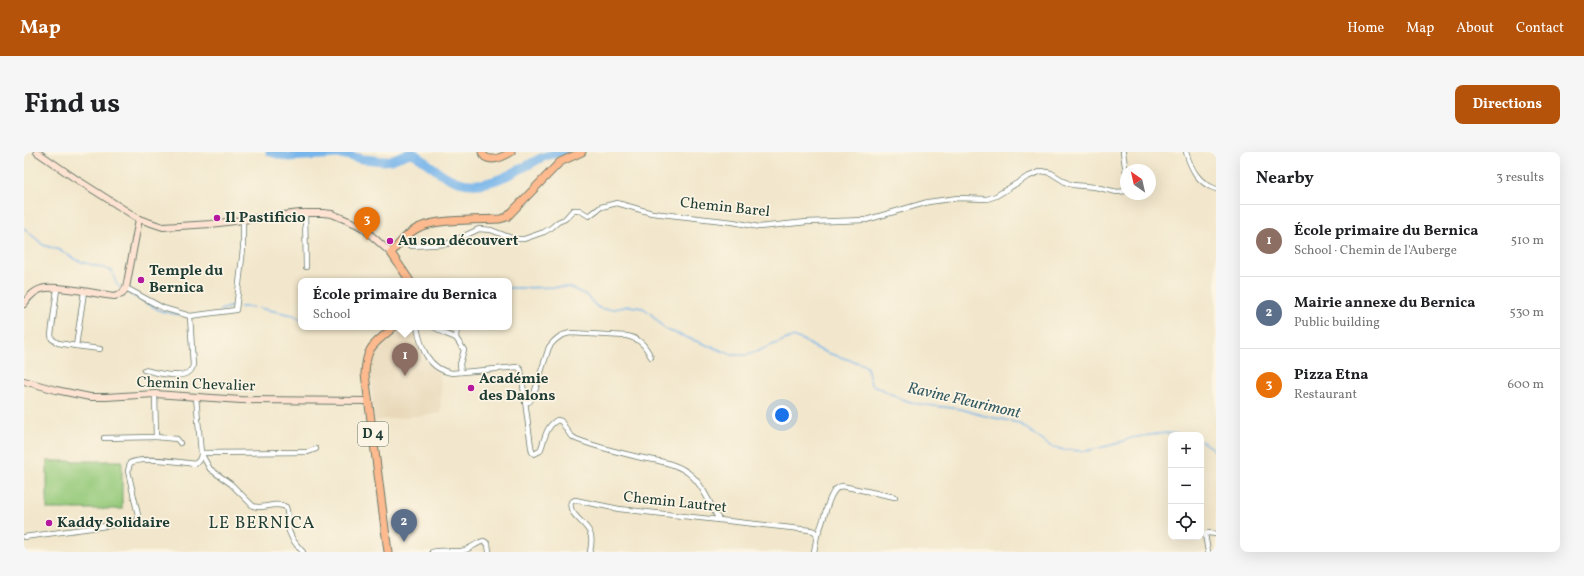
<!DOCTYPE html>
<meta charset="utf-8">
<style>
body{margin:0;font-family:Vollkorn,serif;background:#f6f6f6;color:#202124}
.controls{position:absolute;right:12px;bottom:12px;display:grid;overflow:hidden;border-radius:8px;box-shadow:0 4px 16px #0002}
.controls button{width:36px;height:36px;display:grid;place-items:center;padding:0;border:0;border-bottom:1px solid #e0e0e0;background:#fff;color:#202124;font:20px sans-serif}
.compass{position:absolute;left:1096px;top:12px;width:36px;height:36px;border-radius:50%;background:#fff;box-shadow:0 4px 16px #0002;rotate:326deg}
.you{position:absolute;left:758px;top:263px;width:14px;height:14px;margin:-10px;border:3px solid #fff;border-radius:50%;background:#1a73e8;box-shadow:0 0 0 6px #1a73e833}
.badge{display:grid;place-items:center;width:26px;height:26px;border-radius:50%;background:#b45309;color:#fff;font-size:13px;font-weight:700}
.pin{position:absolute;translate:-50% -33px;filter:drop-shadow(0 1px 2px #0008)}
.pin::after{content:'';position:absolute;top:21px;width:14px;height:12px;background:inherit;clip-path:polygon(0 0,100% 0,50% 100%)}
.popup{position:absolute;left:274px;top:126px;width:214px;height:52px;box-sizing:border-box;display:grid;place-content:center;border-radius:8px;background:#fff;filter:drop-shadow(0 1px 3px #0005);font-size:13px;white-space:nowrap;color:#757577}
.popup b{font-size:15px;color:#202124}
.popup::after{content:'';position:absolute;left:50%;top:100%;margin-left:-8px;border:8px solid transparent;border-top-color:#fff}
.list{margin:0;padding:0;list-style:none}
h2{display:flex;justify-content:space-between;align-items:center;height:52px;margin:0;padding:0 16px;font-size:17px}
h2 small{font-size:13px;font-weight:400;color:#757577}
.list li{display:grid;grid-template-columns:26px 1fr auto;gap:12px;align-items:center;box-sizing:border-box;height:72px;padding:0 16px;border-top:1px solid #e0e0e0}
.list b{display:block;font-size:15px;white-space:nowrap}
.list p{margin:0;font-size:13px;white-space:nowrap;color:#757577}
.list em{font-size:13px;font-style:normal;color:#757577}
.icon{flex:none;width:22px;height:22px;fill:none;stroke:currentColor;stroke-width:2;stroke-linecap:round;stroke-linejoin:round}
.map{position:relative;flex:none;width:1192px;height:400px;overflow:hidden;border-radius:8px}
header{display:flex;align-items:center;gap:24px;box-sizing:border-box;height:56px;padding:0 20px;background:#b45309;color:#fff}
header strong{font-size:19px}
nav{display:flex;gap:22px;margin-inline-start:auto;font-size:14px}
.intro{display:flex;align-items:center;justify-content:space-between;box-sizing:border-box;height:96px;padding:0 24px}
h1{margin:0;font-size:28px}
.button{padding:10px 18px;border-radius:8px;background:#b45309;color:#fff;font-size:14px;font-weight:700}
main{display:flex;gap:24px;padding:0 24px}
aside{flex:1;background:#fff;border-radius:8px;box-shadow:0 4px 16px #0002}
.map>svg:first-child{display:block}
</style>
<header>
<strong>Map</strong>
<nav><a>Home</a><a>Map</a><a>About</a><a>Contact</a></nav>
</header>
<div class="intro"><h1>Find us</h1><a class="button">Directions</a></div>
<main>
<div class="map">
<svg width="1192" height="400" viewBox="0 0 1192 400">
<rect width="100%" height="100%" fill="#fcf5e5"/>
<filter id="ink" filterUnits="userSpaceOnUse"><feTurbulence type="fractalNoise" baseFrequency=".025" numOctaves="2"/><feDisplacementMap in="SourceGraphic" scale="8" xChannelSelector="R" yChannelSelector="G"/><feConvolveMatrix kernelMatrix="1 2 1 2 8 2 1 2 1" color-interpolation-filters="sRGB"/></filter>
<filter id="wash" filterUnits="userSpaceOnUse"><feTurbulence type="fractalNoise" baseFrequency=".012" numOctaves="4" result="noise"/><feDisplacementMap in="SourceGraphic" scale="16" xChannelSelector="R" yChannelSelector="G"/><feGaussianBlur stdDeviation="0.9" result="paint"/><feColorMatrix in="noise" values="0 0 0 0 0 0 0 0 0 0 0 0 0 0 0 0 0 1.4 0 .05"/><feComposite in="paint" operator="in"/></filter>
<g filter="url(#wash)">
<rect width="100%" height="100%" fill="#f2e7cc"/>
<path fill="#e9d9ba" d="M391 178 399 205 416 221 417 261 351 269 345 212 348 201 375 181Z"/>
<rect fill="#96ca7b" stroke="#5a8458" x="23" y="309" width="75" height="48"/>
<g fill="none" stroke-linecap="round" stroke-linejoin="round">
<g stroke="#78b5ea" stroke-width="1.5">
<path d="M0 76 19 93 35 98 52 108 82 117 88 119 92 131 97 137"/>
<path d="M485 136 545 135 562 143 572 154 577 157H590L605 154 619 156 626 161 639 175 643 178 709 203H724L768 185 777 187 792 196 804 201 838 212 843 215 847 232 877 247 894 252 937 257 957 263 995 271 1026 294 1040 298 1062 299 1092 292 1107 286 1132 282 1144 281 1162 283"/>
<path d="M104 141 137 159 155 163"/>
<path d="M216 155H229"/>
<path d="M235 156 269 163 277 168"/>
<path d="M196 158 209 154"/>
<path d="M1177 289 1192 299"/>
</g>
<path stroke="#78b5ea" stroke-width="9" d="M246 0 264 5 317 2 339 7 359 9 367 8 383 2 389 1C404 11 418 25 435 30 463 39 492 19 515 7 522 3 531 2 539 0"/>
</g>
</g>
<g filter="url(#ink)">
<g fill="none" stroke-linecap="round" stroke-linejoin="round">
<defs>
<g id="street">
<path d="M1099 0 1102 21"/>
<path d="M1162 0C1167 17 1174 31 1192 37"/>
<path d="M281 60 282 115"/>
<path d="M377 90 388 94 423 92 455 77 467 78 490 87H500L520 80 527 76 534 70 541 67 549 58H555L565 64 577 55 593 51 628 61 709 70 735 75 783 70 842 68 904 50 934 46 963 47 972 44 1003 25 1018 19 1027 21 1043 31 1049 33 1071 35 1093 40 1102 39"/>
<path d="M102 136 139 156 166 164 212 158 219 97V69"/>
<path d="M33 137 27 183 28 187 34 191 52 194 60 140"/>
<path d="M393 175C397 196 404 217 428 221L494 215 497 218 507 295 508 300 510 302 516 299C521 288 521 275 533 268L537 269 546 283 552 287C572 295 593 300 614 305 633 309 653 310 668 324 680 335 687 354 695 368"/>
<path d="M410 175 422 182 432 186 440 198 436 212 437 220"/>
<path d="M432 186 433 175"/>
<path d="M52 194 76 197"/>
<path d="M120 218C132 220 164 231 169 214L166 164"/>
<path d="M501 250H505L509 245 525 195C531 187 536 183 546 181L603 184C616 187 621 193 627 205"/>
<path d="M132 285 153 287 156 291"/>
<path d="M80 286 132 285 131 242"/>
<path d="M177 301 186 317 207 332 229 354C239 358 251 349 262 355 264 361 264 367 264 374 265 385 272 393 279 400"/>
<path d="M177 301 284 300 292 297"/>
<path d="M793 383C801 372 803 336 818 334L871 345"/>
<path d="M0 385 112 370 114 367V363L104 319 106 311C119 304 156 310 170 312 175 310 177 307 177 301L172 245"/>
<path d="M408 400C418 397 427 400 437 399 446 398 451 391 460 389L464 392 465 400"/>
<path d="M566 400C567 394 569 387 566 381 562 370 543 362 547 350L551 348 595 357 786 378 790 379 793 383 790 400"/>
<path d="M1184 400 1181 382 1184 381 1192 382"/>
</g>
<g id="secondary">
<path d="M13 0 49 25 115 67 139 75 187 72 276 61H299L308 62 332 72 339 76 367 101"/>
<path d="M0 152C5 144 12 137 22 136 39 134 72 142 90 144L98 142 102 136 115 67"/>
<path d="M0 229 32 238 66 245H82L131 242 217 248 344 249"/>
</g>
<g id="primary">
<path d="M458 0 461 5C469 10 479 5 487 0"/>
<path d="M386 129 367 101C375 92 384 80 396 75 413 67 456 68 476 67L483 65 536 10 558 0"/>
<path d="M364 400 341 222C342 193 351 192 370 175"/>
</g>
</defs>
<use href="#street" stroke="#697869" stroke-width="6"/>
<use href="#secondary" stroke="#697869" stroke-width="8"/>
<use href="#primary" stroke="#697869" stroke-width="9"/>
<use href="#street" stroke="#fff" stroke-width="4.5"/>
<use href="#secondary" stroke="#fee3d2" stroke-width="6"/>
<use href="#primary" stroke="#fcba8e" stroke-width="7"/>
</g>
</g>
<g fill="#b5179e" stroke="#fcf5e5" stroke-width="1.5">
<circle cx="193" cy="66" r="4"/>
<circle cx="366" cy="89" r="4"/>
<circle cx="117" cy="128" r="4"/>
<circle cx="447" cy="236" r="4"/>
<circle cx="25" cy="371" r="4"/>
</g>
<g text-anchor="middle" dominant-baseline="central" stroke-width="3.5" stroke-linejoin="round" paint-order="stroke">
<rect fill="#fcf5e5" stroke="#617469" stroke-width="1" x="334" y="270" width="30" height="24" rx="3"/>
<g font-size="14" font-weight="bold" fill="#1f3d34">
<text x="349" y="282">D 4</text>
</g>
<g font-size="15" fill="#1f3d34" stroke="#fcf5e5">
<text transform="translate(701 56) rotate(6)">Chemin Barel</text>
<text transform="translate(172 233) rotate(2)">Chemin Chevalier</text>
<text transform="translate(651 351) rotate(6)">Chemin Lautret</text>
</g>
<g font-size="15" font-weight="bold" fill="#1f3d34" stroke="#fcf5e5" text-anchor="start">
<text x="201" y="66">Il Pastificio</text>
<text x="374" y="89">Au son découvert</text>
<text x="125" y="119">Temple du<tspan x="125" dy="17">Bernica</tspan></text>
<text x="455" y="227">Académie<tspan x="455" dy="17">des Dalons</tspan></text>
<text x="33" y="371">Kaddy Solidaire</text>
</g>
<g font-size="16" font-style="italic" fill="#355b62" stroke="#fcf5e5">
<text transform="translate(940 249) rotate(13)">Ravine Fleurimont</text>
</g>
<g font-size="17" letter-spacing="1" fill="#1f3d34" stroke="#fcf5e5">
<text x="238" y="371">LE BERNICA</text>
</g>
</g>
</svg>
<div class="controls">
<button>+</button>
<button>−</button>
<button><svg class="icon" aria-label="locate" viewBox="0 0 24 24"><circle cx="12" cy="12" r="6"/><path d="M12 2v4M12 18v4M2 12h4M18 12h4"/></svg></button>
</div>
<svg class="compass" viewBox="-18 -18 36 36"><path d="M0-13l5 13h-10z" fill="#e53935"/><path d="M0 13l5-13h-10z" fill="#757577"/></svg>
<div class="you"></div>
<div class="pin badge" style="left:381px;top:224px;background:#8d6e63">1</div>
<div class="popup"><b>École primaire du Bernica</b>School</div>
<div class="pin badge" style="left:380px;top:390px;background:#5c6f8a">2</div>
<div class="pin badge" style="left:343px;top:88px;background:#e8710a">3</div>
</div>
<aside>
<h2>Nearby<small>3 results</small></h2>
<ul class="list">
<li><span class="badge" style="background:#8d6e63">1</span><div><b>École primaire du Bernica</b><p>School · Chemin de l'Auberge</p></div><em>510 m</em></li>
<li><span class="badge" style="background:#5c6f8a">2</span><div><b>Mairie annexe du Bernica</b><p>Public building</p></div><em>530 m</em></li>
<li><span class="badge" style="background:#e8710a">3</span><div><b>Pizza Etna</b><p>Restaurant</p></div><em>600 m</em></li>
</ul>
</aside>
</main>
